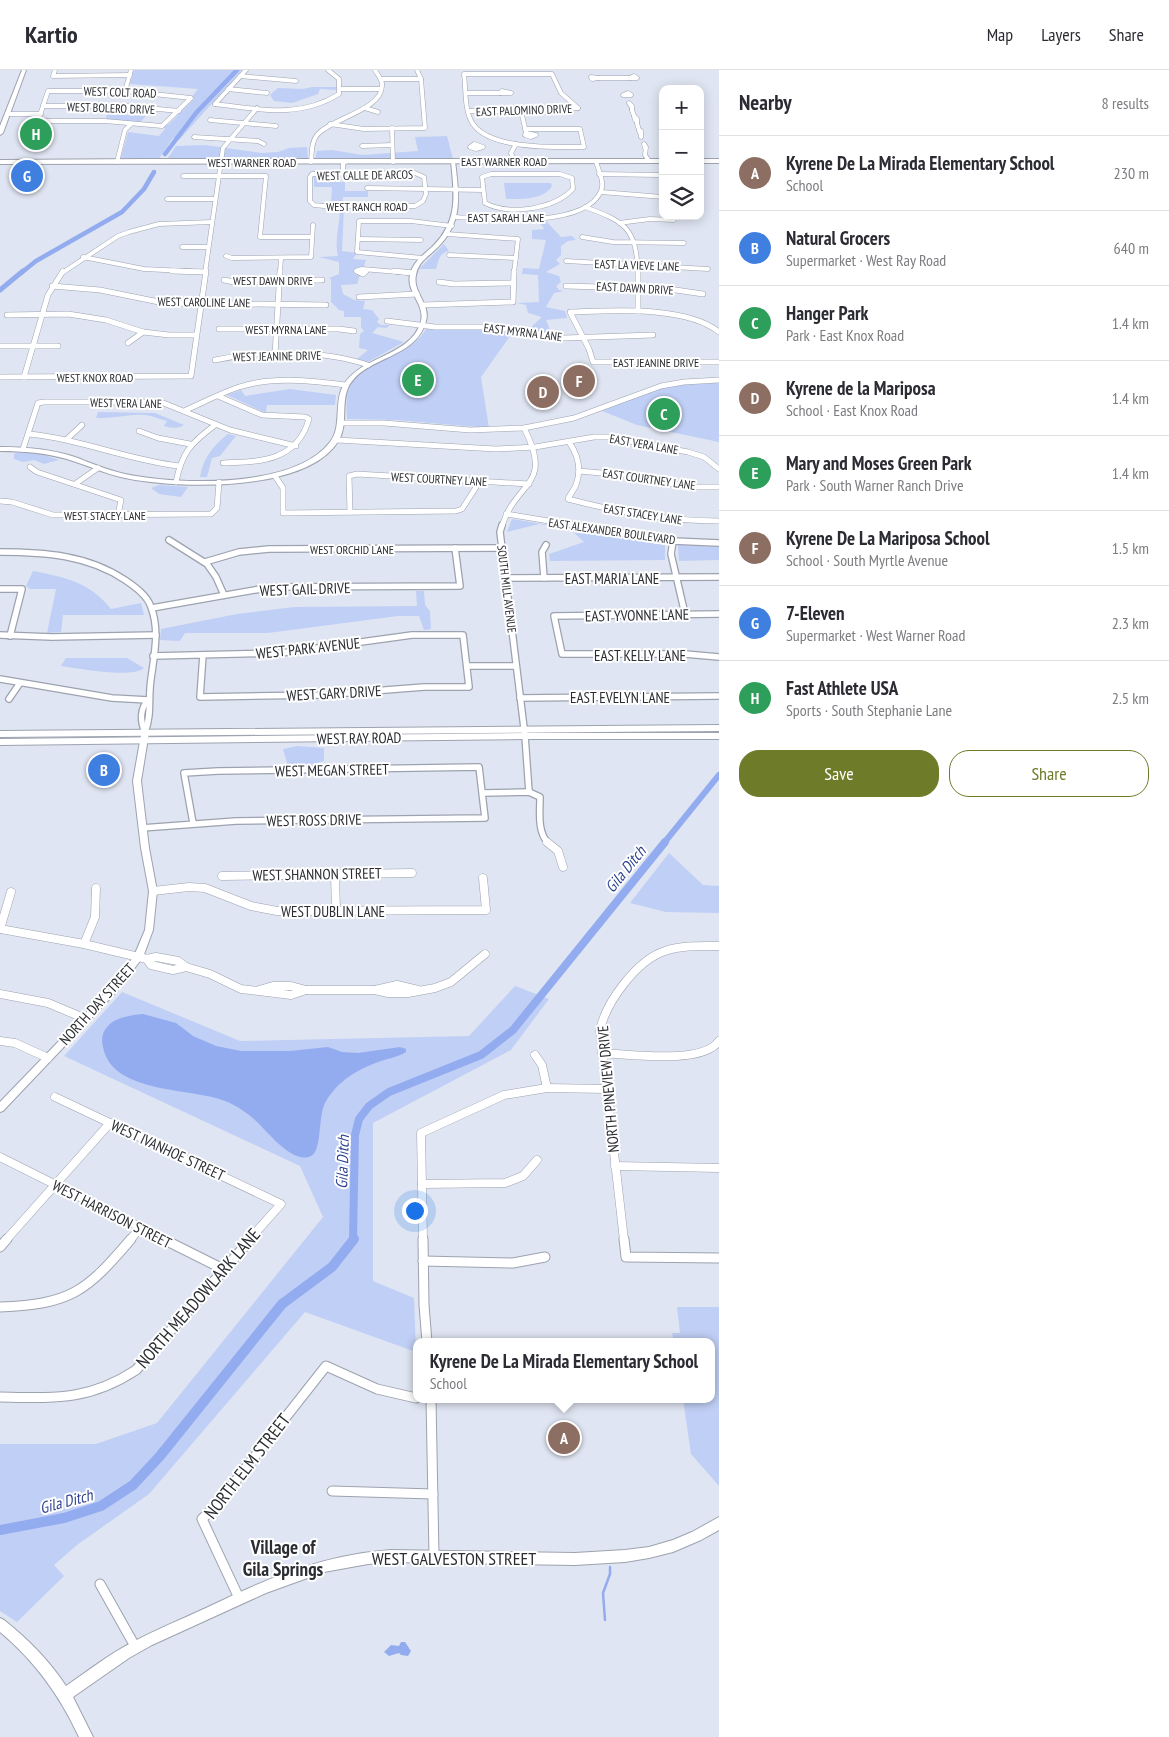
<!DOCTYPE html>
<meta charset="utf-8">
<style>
body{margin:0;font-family:"PT Sans Narrow",sans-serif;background:#f7f7f7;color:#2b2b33}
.controls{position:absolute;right:15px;top:15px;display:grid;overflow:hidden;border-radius:10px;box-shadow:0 2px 12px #0003}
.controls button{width:45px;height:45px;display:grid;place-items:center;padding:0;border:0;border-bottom:1px solid #e1e1e2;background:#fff;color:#2b2b33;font:25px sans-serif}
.you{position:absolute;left:414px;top:1140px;width:18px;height:18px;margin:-12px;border:4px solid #fff;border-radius:50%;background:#1a73e8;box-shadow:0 0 0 8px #1a73e833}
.badge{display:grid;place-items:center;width:32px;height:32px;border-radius:50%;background:#6e7c29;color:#fff;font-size:16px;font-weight:700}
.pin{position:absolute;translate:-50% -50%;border:2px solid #fff;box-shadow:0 1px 5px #0006}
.popup{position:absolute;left:413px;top:1268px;width:302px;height:65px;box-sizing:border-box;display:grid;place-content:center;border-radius:10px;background:#fff;filter:drop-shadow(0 1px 4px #0005);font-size:16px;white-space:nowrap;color:#7c7c81}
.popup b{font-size:19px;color:#2b2b33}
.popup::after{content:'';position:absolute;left:50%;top:100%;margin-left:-10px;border:10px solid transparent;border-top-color:#fff}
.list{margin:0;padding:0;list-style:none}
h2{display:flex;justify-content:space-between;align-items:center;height:65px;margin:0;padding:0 20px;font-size:21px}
h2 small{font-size:16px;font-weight:400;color:#7c7c81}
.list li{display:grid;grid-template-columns:32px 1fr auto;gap:15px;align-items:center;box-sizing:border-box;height:75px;padding:0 20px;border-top:1px solid #e1e1e2}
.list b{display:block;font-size:19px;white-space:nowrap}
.list p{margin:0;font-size:16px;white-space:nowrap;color:#7c7c81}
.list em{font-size:16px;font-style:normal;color:#7c7c81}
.actions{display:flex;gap:10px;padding:15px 20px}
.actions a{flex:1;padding:11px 0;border:1px solid #6e7c29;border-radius:20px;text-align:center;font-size:18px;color:#6e7c29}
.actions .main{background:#6e7c29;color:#fff}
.icon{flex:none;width:28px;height:28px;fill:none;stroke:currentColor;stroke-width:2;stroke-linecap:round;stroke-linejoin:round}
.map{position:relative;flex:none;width:719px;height:1667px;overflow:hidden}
header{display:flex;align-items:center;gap:30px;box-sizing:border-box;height:70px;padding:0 25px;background:#fff;border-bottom:1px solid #e1e1e2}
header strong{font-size:24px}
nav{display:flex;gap:28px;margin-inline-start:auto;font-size:18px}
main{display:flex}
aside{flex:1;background:#fff}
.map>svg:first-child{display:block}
</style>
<header>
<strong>Kartio</strong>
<nav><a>Map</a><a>Layers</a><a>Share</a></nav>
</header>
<main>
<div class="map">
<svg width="719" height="1667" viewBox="0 0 719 1667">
<rect width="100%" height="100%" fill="#dfe5f2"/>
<g fill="#c0cff5">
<path d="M134 0H242L179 70 173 68 158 90H126L121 88 128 62 159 66 165 59 163 57 169 54 194 29 193 25 198 19 130 14Z"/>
<path d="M312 17H337L336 20 320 19 318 24 292 33 274 31 270 25 278 18 303 19Z"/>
<path d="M108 37 132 38 125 45 146 46 139 53 106 50Z"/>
<path d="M447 66 453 89H315L317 81 332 80 362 85 418 81 415 67Z"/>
<path d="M205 75 262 83 278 82 289 78 307 77 308 89 168 88 176 76Z"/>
<path d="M314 106H323V112H345V121H368V127H343L342 135H331L332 117H314Z"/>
<path d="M504 113H551L552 116C544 130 521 129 506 129Z"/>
<path d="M340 138H344L342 181 357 183 353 189 366 190 363 198 353 200 354 204 360 205 357 214 341 215 343 224 354 230 365 231 363 239 372 240 379 249 377 252 381 255H390L386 258 378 257 372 263 404 272 368 292 357 289 368 280 359 278 360 264 364 261 361 257V247H344V241L339 240 331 232V209L329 208 339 204V192L319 187 338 186C334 170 340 154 340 138Z"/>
<path d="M545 150 561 167 572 166 576 170 568 171 561 176V185L556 190 560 194 546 202 559 206 561 212 556 216 559 220 564 221 554 223 546 237 565 241 567 248 546 250 552 265 528 260 542 247 528 243 526 235 517 233 539 232 538 205 522 204 523 198 539 199 546 170 532 169V160L544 159 539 151Z"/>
<path d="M444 174 449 181C439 183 439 190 436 199H419Z"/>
<path d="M479 258 513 262 481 307 489 358 396 350 347 349C347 343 346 336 347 329 350 289 409 290 426 259Z"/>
<path d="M719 312V372L637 355 602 341 636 326 666 316Z"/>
<path d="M290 319 336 325 335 335H267L266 343 227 325 241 320 245 326Z"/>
<path d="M98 342 155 343 184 355C178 359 171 358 164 356L167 351C159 349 151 345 144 345 128 344 112 349 96 348Z"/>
<path d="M228 364 236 366 220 386 212 388 207 407H200C203 388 213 376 228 364Z"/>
<path d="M18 382 42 384 59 390 44 394 34 390 23 392 14 389V384Z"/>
<path d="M159 415 188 417 181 427 159 424 151 418Z"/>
<path d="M512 449 665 474V490L550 491 549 484 584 472 570 459 539 454 507 462Z"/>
<path d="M678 475 719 477V490L679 491Z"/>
<path d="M33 501C64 507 90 512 111 539L141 533 144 545H63L61 562 47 563 56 519H30L26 516Z"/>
<path d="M416 521H424L425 535 430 541 431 559 424 560 419 546H398L268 563H185L180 571 160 570 161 559 237 544 294 537 417 536Z"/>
<path d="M66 588H127L144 598C132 609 77 598 61 596Z"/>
<path d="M297 676 324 678V691L306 696H288L283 679Z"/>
<path d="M669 783 703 815 719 816V843L666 842 630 833Z"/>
<path d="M515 916 549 929 511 980 373 1053V1211L414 1228 416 1282 305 1242 149 1424 77 1475 54 1495 64 1506 17 1552 0 1541V1374H96L157 1353 323 1147 300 1096 64 986 122 922 240 971 469 966Z"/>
<path d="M677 1237H719V1416L691 1384 683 1329H712V1272H674L672 1263H680Z"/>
</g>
<g fill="#93acef">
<path d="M143 944 176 953 193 966 216 976 241 981H290L328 977 342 982 358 983 400 977 406 979V982C398 987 390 988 381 991 358 999 337 1011 325 1033 318 1046 322 1082 311 1086 293 1095 268 1062 256 1051 249 1044 238 1037 228 1032 193 1017 112 1025 103 977 101 969 102 962 108 956 116 947 132 945 143 944Z"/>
<path d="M401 1572H405L411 1581 408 1586 401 1585 399 1583 389 1586 384 1582 391 1575 399 1576Z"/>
</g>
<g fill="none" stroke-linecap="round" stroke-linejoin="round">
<path stroke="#93acef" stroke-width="2.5" d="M605 1550 603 1523 610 1504V1497"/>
<g stroke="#93acef" stroke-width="4.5">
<path d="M165 84 196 43 237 0"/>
<path d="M21 203 36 191 122 142 144 119 154 102"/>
</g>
<path stroke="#93acef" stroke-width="5" d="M0 220 23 201"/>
<path stroke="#93acef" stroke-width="6" d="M664 773 719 705"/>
<path stroke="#93acef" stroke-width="8" d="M353 1170 355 1065 359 1049 369 1036 389 1022 481 985 513 960 665 772"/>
<path stroke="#93acef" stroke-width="10" d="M0 1460 64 1448 101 1436 133 1415 160 1386 282 1234 332 1197 354 1169"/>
<defs>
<g id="minor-far4">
<path d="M55 0 53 6 130 5"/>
<path d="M240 6 296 11"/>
<path d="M634 6 637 8H630Z"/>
<path d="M591 7 598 8 592 9Z"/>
<path d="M598 8H630"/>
<path d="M381 9H421"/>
<path d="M228 19 267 23"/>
<path d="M340 19H381"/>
<path d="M48 21H125L191 28 162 56 105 51H38Z"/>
<path d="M125 21 131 0"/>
<path d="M502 21 511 23H500Z"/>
<path d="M466 23H500"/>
<path d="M628 23 631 25H623Z"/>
<path d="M215 34C259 39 299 49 339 24V9L328 0"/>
<path d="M215 34 246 0"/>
<path d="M43 36H126L179 41"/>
<path d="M631 36 629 33 632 36V40"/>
<path d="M365 38 378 42"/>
<path d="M470 41H543L578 38"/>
<path d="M521 41 526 62"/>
<path d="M633 43 632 40 634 46"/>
<path d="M7 44H41"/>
<path d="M210 50 276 56"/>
<path d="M635 50 634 46 637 49V53"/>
<path d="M330 54 364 59 425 58 421 9 417 0"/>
<path d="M638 57 637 53 639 60"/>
<path d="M392 58 393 92"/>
<path d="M525 59H580L584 77C555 77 491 80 473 54 464 41 466 19 464 4H552L561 23 578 38"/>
<path d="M526 63 536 65 531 67 525 65Z"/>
<path d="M640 63 639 60 641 61V67"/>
<path d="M194 67 258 71 264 74"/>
<path d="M474 74 483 77 476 79 470 77Z"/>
<path d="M362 76 392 75"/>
<path d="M645 78 644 74 646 77 645 85 649 91"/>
<path d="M514 91 511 83 516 74"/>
<path d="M117 92 125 60 131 54"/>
<path d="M311 92C312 83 311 72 317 65 331 48 384 40 382 14 382 9 377 4 375 0"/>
<path d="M345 92 343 94V102L345 104"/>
<path d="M415 103 424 107 426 124 423 131 415 136H324L314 135 310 131V107L312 104Z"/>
<path d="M491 104H560L572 108 573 119C554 139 510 146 485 133L482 107Z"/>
<path d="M599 104 658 105"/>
<path d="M183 106H266L260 167H312"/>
<path d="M367 118 483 120"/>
<path d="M601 122 663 127"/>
<path d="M167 129H215"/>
<path d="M585 137C626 152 636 158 638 203"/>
<path d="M455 147C489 149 585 159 601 121 605 112 598 100 596 91"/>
<path d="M619 153 650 149 674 150"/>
<path d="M447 164 518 169 514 203"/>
<path d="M582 167 613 172 684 173"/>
<path d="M359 169 421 170"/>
<path d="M182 177H208"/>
<path d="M449 185 516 188"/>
<path d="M226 186 232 188 311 187 313 155"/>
<path d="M83 187 144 199 205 202"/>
<path d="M423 188 357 182 359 151H411L452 156"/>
<path d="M566 191 708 199"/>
<path d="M62 203 118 166 129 162 159 154 212 152"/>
<path d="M205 203 223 78 257 38"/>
<path d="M280 203 281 188"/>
<path d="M360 203 356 201 362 199 410 203"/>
<path d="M364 203 367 200"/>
</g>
<g id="minor-far3">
<path d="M172 201 205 202"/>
<path d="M357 201 363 204 366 201"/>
<path d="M394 201 413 203"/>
<path d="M224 210 234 212 322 210"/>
<path d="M439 212 454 214 513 213"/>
<path d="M52 216 100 220 164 233 326 235"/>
<path d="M566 216 669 219 703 224"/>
<path d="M359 227 417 224"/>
<path d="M423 235 513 232 514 201"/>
<path d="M638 241V201"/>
<path d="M7 245 68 244 106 250 143 262 169 265H196"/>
<path d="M387 251 435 257H496L564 268 653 265"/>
<path d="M219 259H339L354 261"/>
<path d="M719 262C685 235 612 241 570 242L589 279 593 292H719"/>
<path d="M128 273 143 262"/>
<path d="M0 276H58"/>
<path d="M275 285 280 201"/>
<path d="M215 290C261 280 324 280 368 295"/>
<path d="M0 307 191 306 206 201"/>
<path d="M24 307 48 225 63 201"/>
<path d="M218 326 262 345 305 347 309 349C297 391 261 392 223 393"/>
<path d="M186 340C204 332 221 323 239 317 274 306 310 311 346 315"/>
<path d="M341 353H384L470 360 524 358 574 348 661 316 684 312 719 310"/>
<path d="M139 361 158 368 190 374"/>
<path d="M29 364C80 369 128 390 179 396"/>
<path d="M67 369 82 355"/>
<path d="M337 370 496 379 535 377 594 367H608L688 382 704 387 719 399"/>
<path d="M569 372C578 385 582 399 576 415 574 420 570 424 568 429 617 442 668 451 719 451"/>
<path d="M23 379 38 333 44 332H161L230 360 296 376"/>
<path d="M30 397 37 402 121 430 118 445"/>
<path d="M579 401 634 406 688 417H719"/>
<path d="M275 406 283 418V443L456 441 462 439 480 411"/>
<path d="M176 412C182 382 191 373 215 355"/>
<path d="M75 414 98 398"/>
<path d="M0 431 12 432 53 445 211 444 217 438 219 412"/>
<path d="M350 442 349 406 357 404 529 414"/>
<path d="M506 444 579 456"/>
<path d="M502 456C517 409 554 417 524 358"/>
</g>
<g id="minor-far2">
<path d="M502 455 500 462 525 666 529 722"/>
<path d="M572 455 673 471 719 473"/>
<path d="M169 470 207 494 216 507 224 525"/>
<path d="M673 471 671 484 685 544"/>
<path d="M0 482C44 482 88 485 125 510 135 517 147 525 151 537 160 560 154 586 151 609 148 627 152 645 145 662"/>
<path d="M205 492 239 482 269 479 501 478"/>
<path d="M505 508 719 507"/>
<path d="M544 508 542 482 546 475"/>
<path d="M0 519H22L10 566"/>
<path d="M152 538 272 517 460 516 455 478"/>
<path d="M719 544 554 546 562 584H685L719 587"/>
<path d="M0 565 52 567 156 565"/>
<path d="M153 586 281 583 412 565H463L469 617H424L321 625 200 627 203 585"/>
<path d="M468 596H516"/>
<path d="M0 609 112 628 148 630"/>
<path d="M520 628 719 626"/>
<path d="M9 629 20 613"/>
<path d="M145 662C140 651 140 639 148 630"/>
<path d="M483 723 529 722 540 727C540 742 537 761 548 773"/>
<path d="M142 758 236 751 485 748 479 697 218 701 184 703 193 753"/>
</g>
<g id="minor-far1">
<path d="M547 772 558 781 563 797"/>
<path d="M335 804 336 842"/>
<path d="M222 806 412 803"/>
<path d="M153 821 189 817 205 818 251 836 277 841 486 840 483 808"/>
<path d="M0 859 84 874 147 889 156 887 178 891 186 897 210 904 241 919 291 925 306 920"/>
<path d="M0 859 11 822"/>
<path d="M84 874 95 847 96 818"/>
<path d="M147 889 151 895 173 900 186 897"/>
<path d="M259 920 273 916H291L306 920H375L388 923H408L435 918 451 912 485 884"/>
<path d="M375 920 397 915 418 920"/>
<path d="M0 924 48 933 86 949"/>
<path d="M0 971 15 973 48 988"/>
<path d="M602 983C629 984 702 995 719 971"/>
<path d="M535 985 542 995 547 1018"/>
<path d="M55 1027 281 1134 249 1170"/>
<path d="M0 1087 166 1170"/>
<path d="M615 1096 719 1098"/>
<path d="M422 1114 505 1113 523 1106 537 1090"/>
<path d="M6 1170 110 1053"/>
<path d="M130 1170 140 1158"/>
<path d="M423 1170 421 1063 504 1025 547 1018 606 1019"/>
<path d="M624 1170 600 960C606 932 637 890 665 881 682 875 701 876 719 876"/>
</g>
<g id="minor">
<path d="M163 1169 225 1200"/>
<path d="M423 1169 424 1235 427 1272"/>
<path d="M624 1169 626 1187 719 1188"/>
<path d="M0 1177 7 1169"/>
<path d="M423 1191 513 1193 545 1187"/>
<path d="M0 1237C71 1234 86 1222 131 1169"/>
<path d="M0 1327C54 1328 89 1331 136 1300L251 1169"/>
<path d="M431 1329 434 1486"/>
<path d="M332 1421 433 1424"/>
<path d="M100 1514 136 1578"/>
<path d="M239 1528 202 1449 219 1432 326 1296 377 1319 416 1328"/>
</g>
<g id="tertiary">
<path d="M453 90 455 91C459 125 464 153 436 179 428 187 418 192 416 205 412 222 431 234 426 251 416 290 363 286 348 318 341 334 348 354 339 370 308 423 177 419 125 408 105 404 87 395 67 389 46 383 23 381 0 381V377C25 377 51 379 75 387 91 393 107 400 125 404 177 415 294 419 330 372 342 357 334 335 342 318 358 285 411 288 421 251 425 234 406 222 410 205 413 191 424 185 433 176 459 150 454 124 451 91Z"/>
<path d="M142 660H148L149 662 141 711 149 778 157 821 153 860 143 887 118 920 3 1041 0 1042V1032L112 916 134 886 145 860 149 821 141 778 133 711Z"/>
<path d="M719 1447V1460L701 1470 673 1482 649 1488 625 1492 575 1495 391 1492 368 1494 324 1502 266 1523 152 1575 129 1588 73 1627 93 1667H79C60 1626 35 1591 0 1562V1548L4 1550C28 1569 49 1590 66 1616 88 1601 109 1584 133 1572 157 1559 182 1549 206 1538 268 1508 322 1485 391 1480L575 1483 625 1480 649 1477 673 1470 692 1462Z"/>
</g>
<g id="secondary">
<path d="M22 0H26L3 63 0 65V56Z"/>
<path d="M144 89H663V93L0 94V90Z"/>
<rect x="700" y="89" width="19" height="4"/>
</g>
<g id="primary">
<path d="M719 655V661L0 667V661Z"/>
<path d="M525 663H719V669H525L0 675V669Z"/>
</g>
</defs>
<use href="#minor-far4" stroke="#9da2af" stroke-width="5"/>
<use href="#minor-far3" stroke="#9da2af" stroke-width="6"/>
<use href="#minor-far2" stroke="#9da2af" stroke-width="8"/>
<use href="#minor-far1" stroke="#9da2af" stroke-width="9"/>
<use href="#minor" stroke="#9da2af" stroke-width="11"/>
<use href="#tertiary" stroke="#9da2af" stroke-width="2"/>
<use href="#secondary" stroke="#9da2af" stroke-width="2"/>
<use href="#primary" stroke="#9da2af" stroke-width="2"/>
<use href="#minor-far4" stroke="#fff" stroke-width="4"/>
<use href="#minor-far3" stroke="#fff" stroke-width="5"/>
<use href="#minor-far2" stroke="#fff" stroke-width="5.5"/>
<use href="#minor-far1" stroke="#fff" stroke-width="8"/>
<use href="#minor" stroke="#fff" stroke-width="9"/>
<use href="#tertiary" fill="#fff" fill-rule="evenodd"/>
<use href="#secondary" fill="#fff" fill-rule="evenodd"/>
<use href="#primary" fill="#fff" fill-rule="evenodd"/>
</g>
<g text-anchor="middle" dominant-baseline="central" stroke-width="4" stroke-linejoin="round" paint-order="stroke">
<g font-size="12" fill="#2b2d32" stroke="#fff">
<text transform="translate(120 22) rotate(2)">WEST COLT ROAD</text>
<text transform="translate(111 38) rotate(2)">WEST BOLERO DRIVE</text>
<text transform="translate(524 40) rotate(-2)">EAST PALOMINO DRIVE</text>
<text x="504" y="91">EAST WARNER ROAD</text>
<text x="252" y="92">WEST WARNER ROAD</text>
<text transform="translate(365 105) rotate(-1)">WEST CALLE DE ARCOS</text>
<text x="367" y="136">WEST RANCH ROAD</text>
<text x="506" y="147">EAST SARAH LANE</text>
<text transform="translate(637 195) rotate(2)">EAST LA VIEVE LANE</text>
<text x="273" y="210">WEST DAWN DRIVE</text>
<text transform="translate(635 218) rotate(3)">EAST DAWN DRIVE</text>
<text transform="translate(204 232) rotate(1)">WEST CAROLINE LANE</text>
<text x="286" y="259">WEST MYRNA LANE</text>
<text transform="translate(523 262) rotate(7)">EAST MYRNA LANE</text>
<text transform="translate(277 286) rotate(-1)">WEST JEANINE DRIVE</text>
<text x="656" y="292">EAST JEANINE DRIVE</text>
<text x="95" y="307">WEST KNOX ROAD</text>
<text transform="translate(126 333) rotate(1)">WEST VERA LANE</text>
<text transform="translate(644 374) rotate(10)">EAST VERA LANE</text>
<text transform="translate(439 409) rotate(3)">WEST COURTNEY LANE</text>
<text transform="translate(649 409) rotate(8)">EAST COURTNEY LANE</text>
<text transform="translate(643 444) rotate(9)">EAST STACEY LANE</text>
<text x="105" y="445">WEST STACEY LANE</text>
<text transform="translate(612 461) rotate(8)">EAST ALEXANDER BOULEVARD</text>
<text x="352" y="479">WEST ORCHID LANE</text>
<text transform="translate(507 519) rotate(83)">SOUTH MILL AVENUE</text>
</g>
<g font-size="15" fill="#2b2d32" stroke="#fff">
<text x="612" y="508">EAST MARIA LANE</text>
<text transform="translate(305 519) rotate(-2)">WEST GAIL DRIVE</text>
<text transform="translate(637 545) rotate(-1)">EAST YVONNE LANE</text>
<text transform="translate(308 578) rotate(-6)">WEST PARK AVENUE</text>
<text x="640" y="585">EAST KELLY LANE</text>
<text transform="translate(334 623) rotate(-3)">WEST GARY DRIVE</text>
<text x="620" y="627">EAST EVELYN LANE</text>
<text transform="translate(359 668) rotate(-1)">WEST RAY ROAD</text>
<text transform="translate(332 700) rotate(-1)">WEST MEGAN STREET</text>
<text transform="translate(314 750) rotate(-1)">WEST ROSS DRIVE</text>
<text transform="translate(317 804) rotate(-1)">WEST SHANNON STREET</text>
<text x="333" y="841">WEST DUBLIN LANE</text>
<text transform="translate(97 934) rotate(-48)">NORTH DAY STREET</text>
<text transform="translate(608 1019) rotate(-95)">NORTH PINEVIEW DRIVE</text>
<text transform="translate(168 1080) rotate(25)">WEST IVANHOE STREET</text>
<text transform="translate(112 1144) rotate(27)">WEST HARRISON STREET</text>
</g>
<g font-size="16" font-style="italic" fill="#2e4391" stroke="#fff">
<text transform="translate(625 799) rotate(-51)">Gila Ditch</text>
<text transform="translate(342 1092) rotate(-88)">Gila Ditch</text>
<text transform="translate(66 1431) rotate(-15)">Gila Ditch</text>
</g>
<g font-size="18" fill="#2b2d32" stroke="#fff">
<text transform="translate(198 1228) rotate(-49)">NORTH MEADOWLARK LANE</text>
<text transform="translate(247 1396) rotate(-52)">NORTH ELM STREET</text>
<text x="454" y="1488">WEST GALVESTON STREET</text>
</g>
<g font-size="19" font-weight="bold" fill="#2b2d32" stroke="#fff">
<text x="283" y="1477">Village of<tspan x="283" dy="22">Gila Springs</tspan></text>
</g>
</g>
</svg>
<div class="controls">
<button>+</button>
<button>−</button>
<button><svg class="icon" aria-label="layers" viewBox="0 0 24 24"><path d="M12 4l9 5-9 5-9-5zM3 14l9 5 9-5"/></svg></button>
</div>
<div class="you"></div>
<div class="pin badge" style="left:564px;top:1368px;background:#8d6e63">A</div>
<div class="popup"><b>Kyrene De La Mirada Elementary School</b>School</div>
<div class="pin badge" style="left:104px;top:700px;background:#3f7fe0">B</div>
<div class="pin badge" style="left:664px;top:344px;background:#2e9e5b">C</div>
<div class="pin badge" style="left:543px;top:322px;background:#8d6e63">D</div>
<div class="pin badge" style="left:418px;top:310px;background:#2e9e5b">E</div>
<div class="pin badge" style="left:579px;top:311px;background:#8d6e63">F</div>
<div class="pin badge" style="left:27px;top:106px;background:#3f7fe0">G</div>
<div class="pin badge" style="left:36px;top:64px;background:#2e9e5b">H</div>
</div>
<aside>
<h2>Nearby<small>8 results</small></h2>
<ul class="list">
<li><span class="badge" style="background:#8d6e63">A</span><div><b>Kyrene De La Mirada Elementary School</b><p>School</p></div><em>230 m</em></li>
<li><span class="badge" style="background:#3f7fe0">B</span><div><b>Natural Grocers</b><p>Supermarket · West Ray Road</p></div><em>640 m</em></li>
<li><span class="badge" style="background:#2e9e5b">C</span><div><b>Hanger Park</b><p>Park · East Knox Road</p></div><em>1.4 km</em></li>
<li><span class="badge" style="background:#8d6e63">D</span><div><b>Kyrene de la Mariposa</b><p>School · East Knox Road</p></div><em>1.4 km</em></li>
<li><span class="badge" style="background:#2e9e5b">E</span><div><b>Mary and Moses Green Park</b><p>Park · South Warner Ranch Drive</p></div><em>1.4 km</em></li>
<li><span class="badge" style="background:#8d6e63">F</span><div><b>Kyrene De La Mariposa School</b><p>School · South Myrtle Avenue</p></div><em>1.5 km</em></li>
<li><span class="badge" style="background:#3f7fe0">G</span><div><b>7-Eleven</b><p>Supermarket · West Warner Road</p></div><em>2.3 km</em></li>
<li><span class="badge" style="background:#2e9e5b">H</span><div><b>Fast Athlete USA</b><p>Sports · South Stephanie Lane</p></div><em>2.5 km</em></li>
</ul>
<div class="actions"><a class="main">Save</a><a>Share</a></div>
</aside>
</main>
